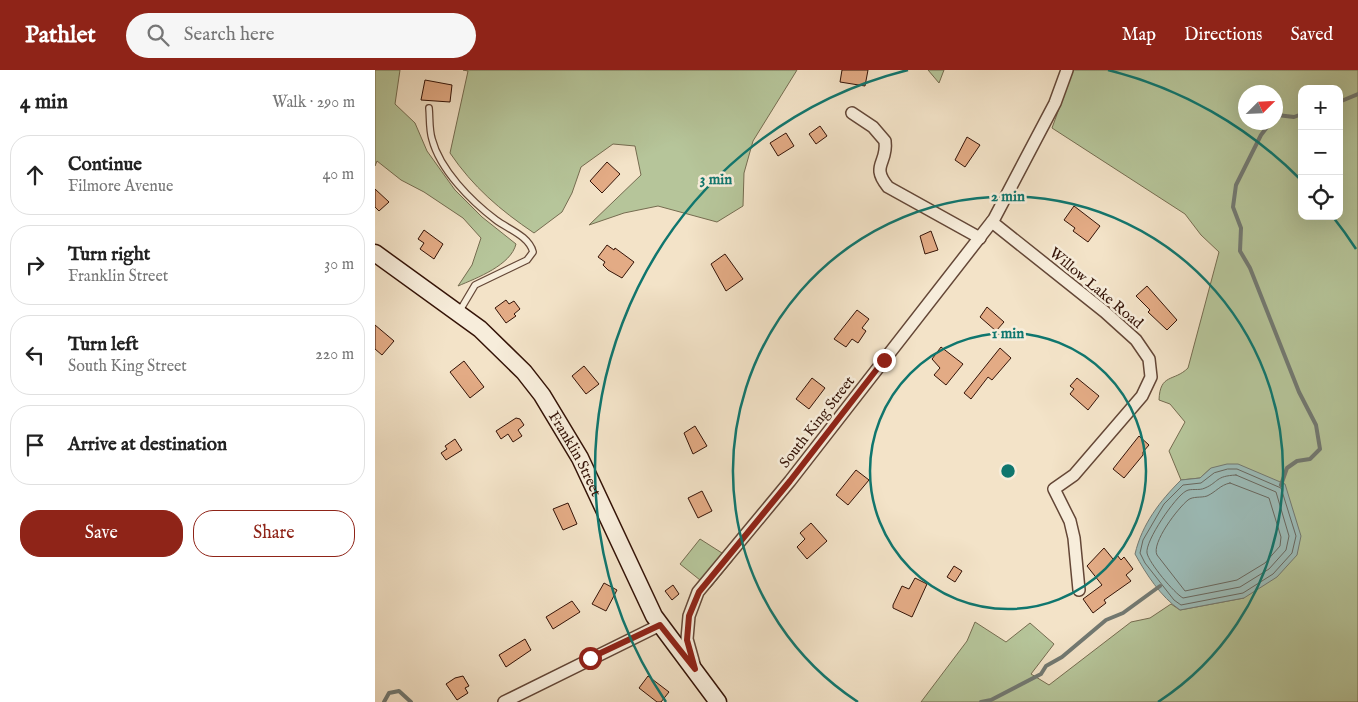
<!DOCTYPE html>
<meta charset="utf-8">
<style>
body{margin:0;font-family:"IM FELL English",serif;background:#f6f6f6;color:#222}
.controls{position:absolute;right:15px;top:15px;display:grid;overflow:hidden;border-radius:10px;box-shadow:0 5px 20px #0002}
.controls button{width:45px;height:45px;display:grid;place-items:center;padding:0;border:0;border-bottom:1px solid #e0e0e0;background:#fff;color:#222;font:25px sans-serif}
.compass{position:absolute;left:863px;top:15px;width:45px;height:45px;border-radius:50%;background:#fff;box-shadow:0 5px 20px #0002;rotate:66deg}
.stop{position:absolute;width:15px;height:15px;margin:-11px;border:4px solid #8f2418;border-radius:50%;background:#fff}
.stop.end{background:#8f2418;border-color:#fff;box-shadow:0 1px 5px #0008}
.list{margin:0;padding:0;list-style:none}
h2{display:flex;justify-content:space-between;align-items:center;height:65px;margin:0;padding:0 20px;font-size:21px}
h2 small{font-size:16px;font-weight:400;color:#767676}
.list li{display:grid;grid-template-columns:32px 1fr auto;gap:15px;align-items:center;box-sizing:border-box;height:80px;margin:0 10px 10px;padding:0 10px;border:1px solid #e0e0e0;border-radius:20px}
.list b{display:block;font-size:19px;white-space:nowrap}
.list p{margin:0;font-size:16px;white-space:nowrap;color:#767676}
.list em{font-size:16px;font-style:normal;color:#767676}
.actions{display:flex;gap:10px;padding:15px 20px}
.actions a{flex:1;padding:11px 0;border:1px solid #8f2418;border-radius:20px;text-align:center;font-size:18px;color:#8f2418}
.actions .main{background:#8f2418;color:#fff}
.icon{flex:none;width:28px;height:28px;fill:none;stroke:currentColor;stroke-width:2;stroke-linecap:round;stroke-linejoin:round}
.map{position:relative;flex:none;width:983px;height:632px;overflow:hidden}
header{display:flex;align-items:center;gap:30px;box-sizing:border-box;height:70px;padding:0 25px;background:#8f2418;color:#fff}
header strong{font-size:24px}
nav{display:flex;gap:28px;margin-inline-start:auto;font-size:18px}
.search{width:350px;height:45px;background:#f6f6f6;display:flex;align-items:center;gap:12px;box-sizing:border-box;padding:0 18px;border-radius:28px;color:#767676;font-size:19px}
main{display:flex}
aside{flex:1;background:#fff}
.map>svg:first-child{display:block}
</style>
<header>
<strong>Pathlet</strong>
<div class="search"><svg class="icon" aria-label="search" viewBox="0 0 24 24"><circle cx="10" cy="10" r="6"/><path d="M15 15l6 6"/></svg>Search here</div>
<nav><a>Map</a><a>Directions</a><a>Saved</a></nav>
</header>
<main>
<aside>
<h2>4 min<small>Walk · 290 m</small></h2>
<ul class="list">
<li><svg class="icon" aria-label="ahead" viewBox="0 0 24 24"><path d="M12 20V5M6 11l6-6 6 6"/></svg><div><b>Continue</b><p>Filmore Avenue</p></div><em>40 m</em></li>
<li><svg class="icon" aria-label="right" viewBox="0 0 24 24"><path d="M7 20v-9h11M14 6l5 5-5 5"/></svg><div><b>Turn right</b><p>Franklin Street</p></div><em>30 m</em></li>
<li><svg class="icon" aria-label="left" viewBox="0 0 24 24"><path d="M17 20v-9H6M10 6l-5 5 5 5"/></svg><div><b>Turn left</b><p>South King Street</p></div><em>220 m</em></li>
<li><svg class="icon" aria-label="arrive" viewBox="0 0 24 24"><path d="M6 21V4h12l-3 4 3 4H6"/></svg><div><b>Arrive at destination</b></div></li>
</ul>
<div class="actions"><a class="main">Save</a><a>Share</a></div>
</aside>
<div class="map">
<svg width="983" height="632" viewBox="0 0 983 632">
<rect width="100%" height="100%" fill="#f3e3c8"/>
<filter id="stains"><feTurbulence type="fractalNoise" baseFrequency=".004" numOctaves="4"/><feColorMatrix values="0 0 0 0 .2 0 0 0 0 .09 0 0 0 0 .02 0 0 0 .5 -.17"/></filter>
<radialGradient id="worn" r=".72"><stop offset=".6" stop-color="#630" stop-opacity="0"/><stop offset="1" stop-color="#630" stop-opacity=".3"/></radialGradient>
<g fill="#b6c59a" stroke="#756c50" fill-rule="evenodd">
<path d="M0 0H25L20 34 40 53 52 81 80 120 107 147 141 174C136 195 102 208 83 216L97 195 106 168 88 148 49 122 26 110 2 91 0 96Z"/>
<path d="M88 0H422L378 71 369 103 368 136 342 152 283 136 249 143 214 155 266 105 260 76 238 74 206 97 197 123 187 142 159 163C125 140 98 117 75 83L93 1Z"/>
<path d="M553 0H569L564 13Z"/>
<path d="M698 0H983V632H546L592 571 600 552 631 572 655 553 679 574 656 604 674 615 756 552 775 548 796 534 805 540 869 528 836 398 825 408 806 410 794 381 810 352 795 334 784 330C785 303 799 312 813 298L844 182 826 165 810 144 677 58ZM927 19H964V146H927ZM871 22H901V52H871Z"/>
<path d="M325 469 358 490 335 518 305 494Z"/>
</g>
<path fill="#9cbdba" stroke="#727972" d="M852 394H863L910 414 926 466 922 485 902 507 869 528 805 540C786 527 771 504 760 484 767 454 785 431 806 410L825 408 836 398Z"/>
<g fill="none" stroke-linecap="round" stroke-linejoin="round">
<g stroke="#686860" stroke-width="1">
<path d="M853 399H862L906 418 921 466 917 483 898 504 868 523 806 535 799 530 770 493 765 483 768 470 789 434 808 415 826 413 839 403Z"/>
<path d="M861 405 901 422 914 466 911 480 894 499 865 517 808 528C799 523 774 493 772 483 770 471 800 427 811 421 816 418 824 421 830 418 844 412 840 406 861 405Z"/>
<path d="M855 413 894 428 906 467 905 476 890 493 862 510 810 521 782 485C776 473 803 438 813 430 818 426 826 428 832 426 841 422 845 415 855 413Z"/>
</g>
<g stroke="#727972" stroke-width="4">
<path d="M964 32 983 24"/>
<path d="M901 47 902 45 919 47 927 44"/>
<path d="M896 52 886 65 861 115 858 137 866 158 865 181 875 198 924 322 941 355 945 379 935 389 922 391 912 398 906 415"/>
<path d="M9 632 14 623 24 621 36 632"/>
<path d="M606 632 616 630 666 604 671 596 687 587 731 550 748 543 785 516"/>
</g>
</g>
<g fill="#e3ab85" stroke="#341307">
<path d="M467 0H493L490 16 465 12Z"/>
<path d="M50 10 77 15 75 32 46 30Z"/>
<path d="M445 56 452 66 441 74 434 64Z"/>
<path d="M411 63 419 76 403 86 395 73Z"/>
<path d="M592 67 605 75 590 97 580 90Z"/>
<path d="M232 92 245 104 227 123 215 111Z"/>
<path d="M0 119 14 132 4 141 0 137Z"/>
<path d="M699 136 725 156 713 172 698 161 700 158 689 150Z"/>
<path d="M49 160 68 174 59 189 45 179 49 173 43 169Z"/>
<path d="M556 161 563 180 550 184 545 166Z"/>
<path d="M232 175 239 180 240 178 259 192 247 208 233 200 228 195 230 192 223 187Z"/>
<path d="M350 184 368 209 351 221 336 194Z"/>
<path d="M772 216 802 250 792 260 773 242 775 240 761 226Z"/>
<path d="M131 230 134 234 139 231 145 239 139 244 141 246 131 253 120 238Z"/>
<path d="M612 237 629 252 621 261 605 247Z"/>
<path d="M482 240 494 249 487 258 491 261 483 273 477 269 471 277 459 269Z"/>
<path d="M0 255 19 271 7 285 0 279Z"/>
<path d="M566 277 588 294 571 315 559 305 565 298 557 289Z"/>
<path d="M625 278 636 288 617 310 613 307 596 329 589 323Z"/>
<path d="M89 291 109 317 95 328 75 302Z"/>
<path d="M209 296 224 314 211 324 197 306Z"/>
<path d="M437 308 450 318 434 339 421 329Z"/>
<path d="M702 308 724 326 713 340 695 324 699 319 695 316Z"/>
<path d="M141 348 145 349 149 355 143 360 147 366 138 372 133 364 126 369 121 361Z"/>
<path d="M320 356 332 376 318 384 309 363Z"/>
<path d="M764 366 774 375 768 382V385L749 408 738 399Z"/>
<path d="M80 369 87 380 71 390 66 383 72 379 70 376Z"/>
<path d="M481 400 494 410 473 435 461 425Z"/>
<path d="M327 421 337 441 323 448 313 428Z"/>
<path d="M193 433 202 454 188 460 178 439Z"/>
<path d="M436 453 452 471 432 489 422 477 430 469 425 463Z"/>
<path d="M729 478 738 489 742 485 746 490 749 487 758 499 751 505 756 511 729 530 731 533 718 543 708 529 727 515 712 496Z"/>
<path d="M579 496 587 501 580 512 572 507Z"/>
<path d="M540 508 552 514 537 547 518 538V535L527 516 534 519Z"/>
<path d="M229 513 242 520 231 541 217 534Z"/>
<path d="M298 515 304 524 297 530 290 521Z"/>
<path d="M197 531 205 542 178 559 171 547Z"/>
<path d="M150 569 156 580 131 597 124 585Z"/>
<path d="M88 606 94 616 90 618 93 623 82 630 71 614 80 608Z"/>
<path d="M273 606 294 622 286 632H282L264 618Z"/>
</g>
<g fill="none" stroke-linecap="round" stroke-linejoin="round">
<defs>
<path id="service" d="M54 38C55 48 54 59 57 69 65 100 96 131 121 150 133 159 154 166 158 182L152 190 100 215 84 242"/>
<g id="minor">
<path d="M477 43 498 57 510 71C513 94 495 95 513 117L605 168"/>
<path d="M617 152 730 242 761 270 774 289 776 307 767 326 699 405 679 419 695 451 699 468 704 520"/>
<path d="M319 594 312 569 314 546 323 522 415 411 619 149 680 33 692 0"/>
<path d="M129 632 285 555"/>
</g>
<g id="secondary">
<path id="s1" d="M0 183 105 259 149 302 167 325 205 388 279 546 343 632"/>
</g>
</defs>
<use href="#service" stroke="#644737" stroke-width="8"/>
<use href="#minor" stroke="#644737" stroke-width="14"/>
<use href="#secondary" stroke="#341307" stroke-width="19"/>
<use href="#service" stroke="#f7eddb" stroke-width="5.5"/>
<use href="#minor" stroke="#f7eddb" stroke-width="11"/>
<use href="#secondary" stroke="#f7eddb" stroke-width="16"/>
</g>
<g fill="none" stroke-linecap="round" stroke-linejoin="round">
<path stroke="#8f2418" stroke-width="6" d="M215 588 285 555 320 599 312 570 314 546 324 522 415 411 509 290"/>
</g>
<g fill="none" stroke="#0f766e" stroke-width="2.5">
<circle cx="633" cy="401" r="138"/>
<path d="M483 632A275 275 0 1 1 783 632"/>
<path d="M291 632A413 413 0 0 1 533 0M733 0A413 413 0 0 1 925 109M958 147A413 413 0 0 1 981 179"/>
</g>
<g text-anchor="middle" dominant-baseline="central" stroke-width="5" stroke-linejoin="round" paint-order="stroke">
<g font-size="15" fill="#341307" stroke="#f7eddb">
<text transform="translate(721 218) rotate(40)">Willow Lake Road</text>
<text transform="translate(442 352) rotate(-52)">South King Street</text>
<text stroke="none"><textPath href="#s1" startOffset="288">Franklin Street</textPath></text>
</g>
</g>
<circle cx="633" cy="401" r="8" fill="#0f766e" stroke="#f7eddb" stroke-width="2.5"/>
<g font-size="15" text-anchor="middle" font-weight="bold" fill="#0f766e" stroke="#f7eddb" stroke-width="5" stroke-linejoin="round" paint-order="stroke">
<text x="341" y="114">3 min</text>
<text x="633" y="131">2 min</text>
<text x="633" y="268">1 min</text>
</g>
<rect width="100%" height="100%" filter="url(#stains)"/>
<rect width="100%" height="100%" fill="url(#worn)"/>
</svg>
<div class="controls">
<button>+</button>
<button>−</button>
<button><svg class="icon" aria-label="locate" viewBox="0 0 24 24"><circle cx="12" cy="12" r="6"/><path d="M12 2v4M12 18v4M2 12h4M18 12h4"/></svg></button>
</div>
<svg class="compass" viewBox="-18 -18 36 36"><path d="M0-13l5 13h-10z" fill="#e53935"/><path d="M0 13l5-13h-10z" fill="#767676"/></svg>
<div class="stop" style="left:215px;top:588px"></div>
<div class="stop end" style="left:509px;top:290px"></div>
</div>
</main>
